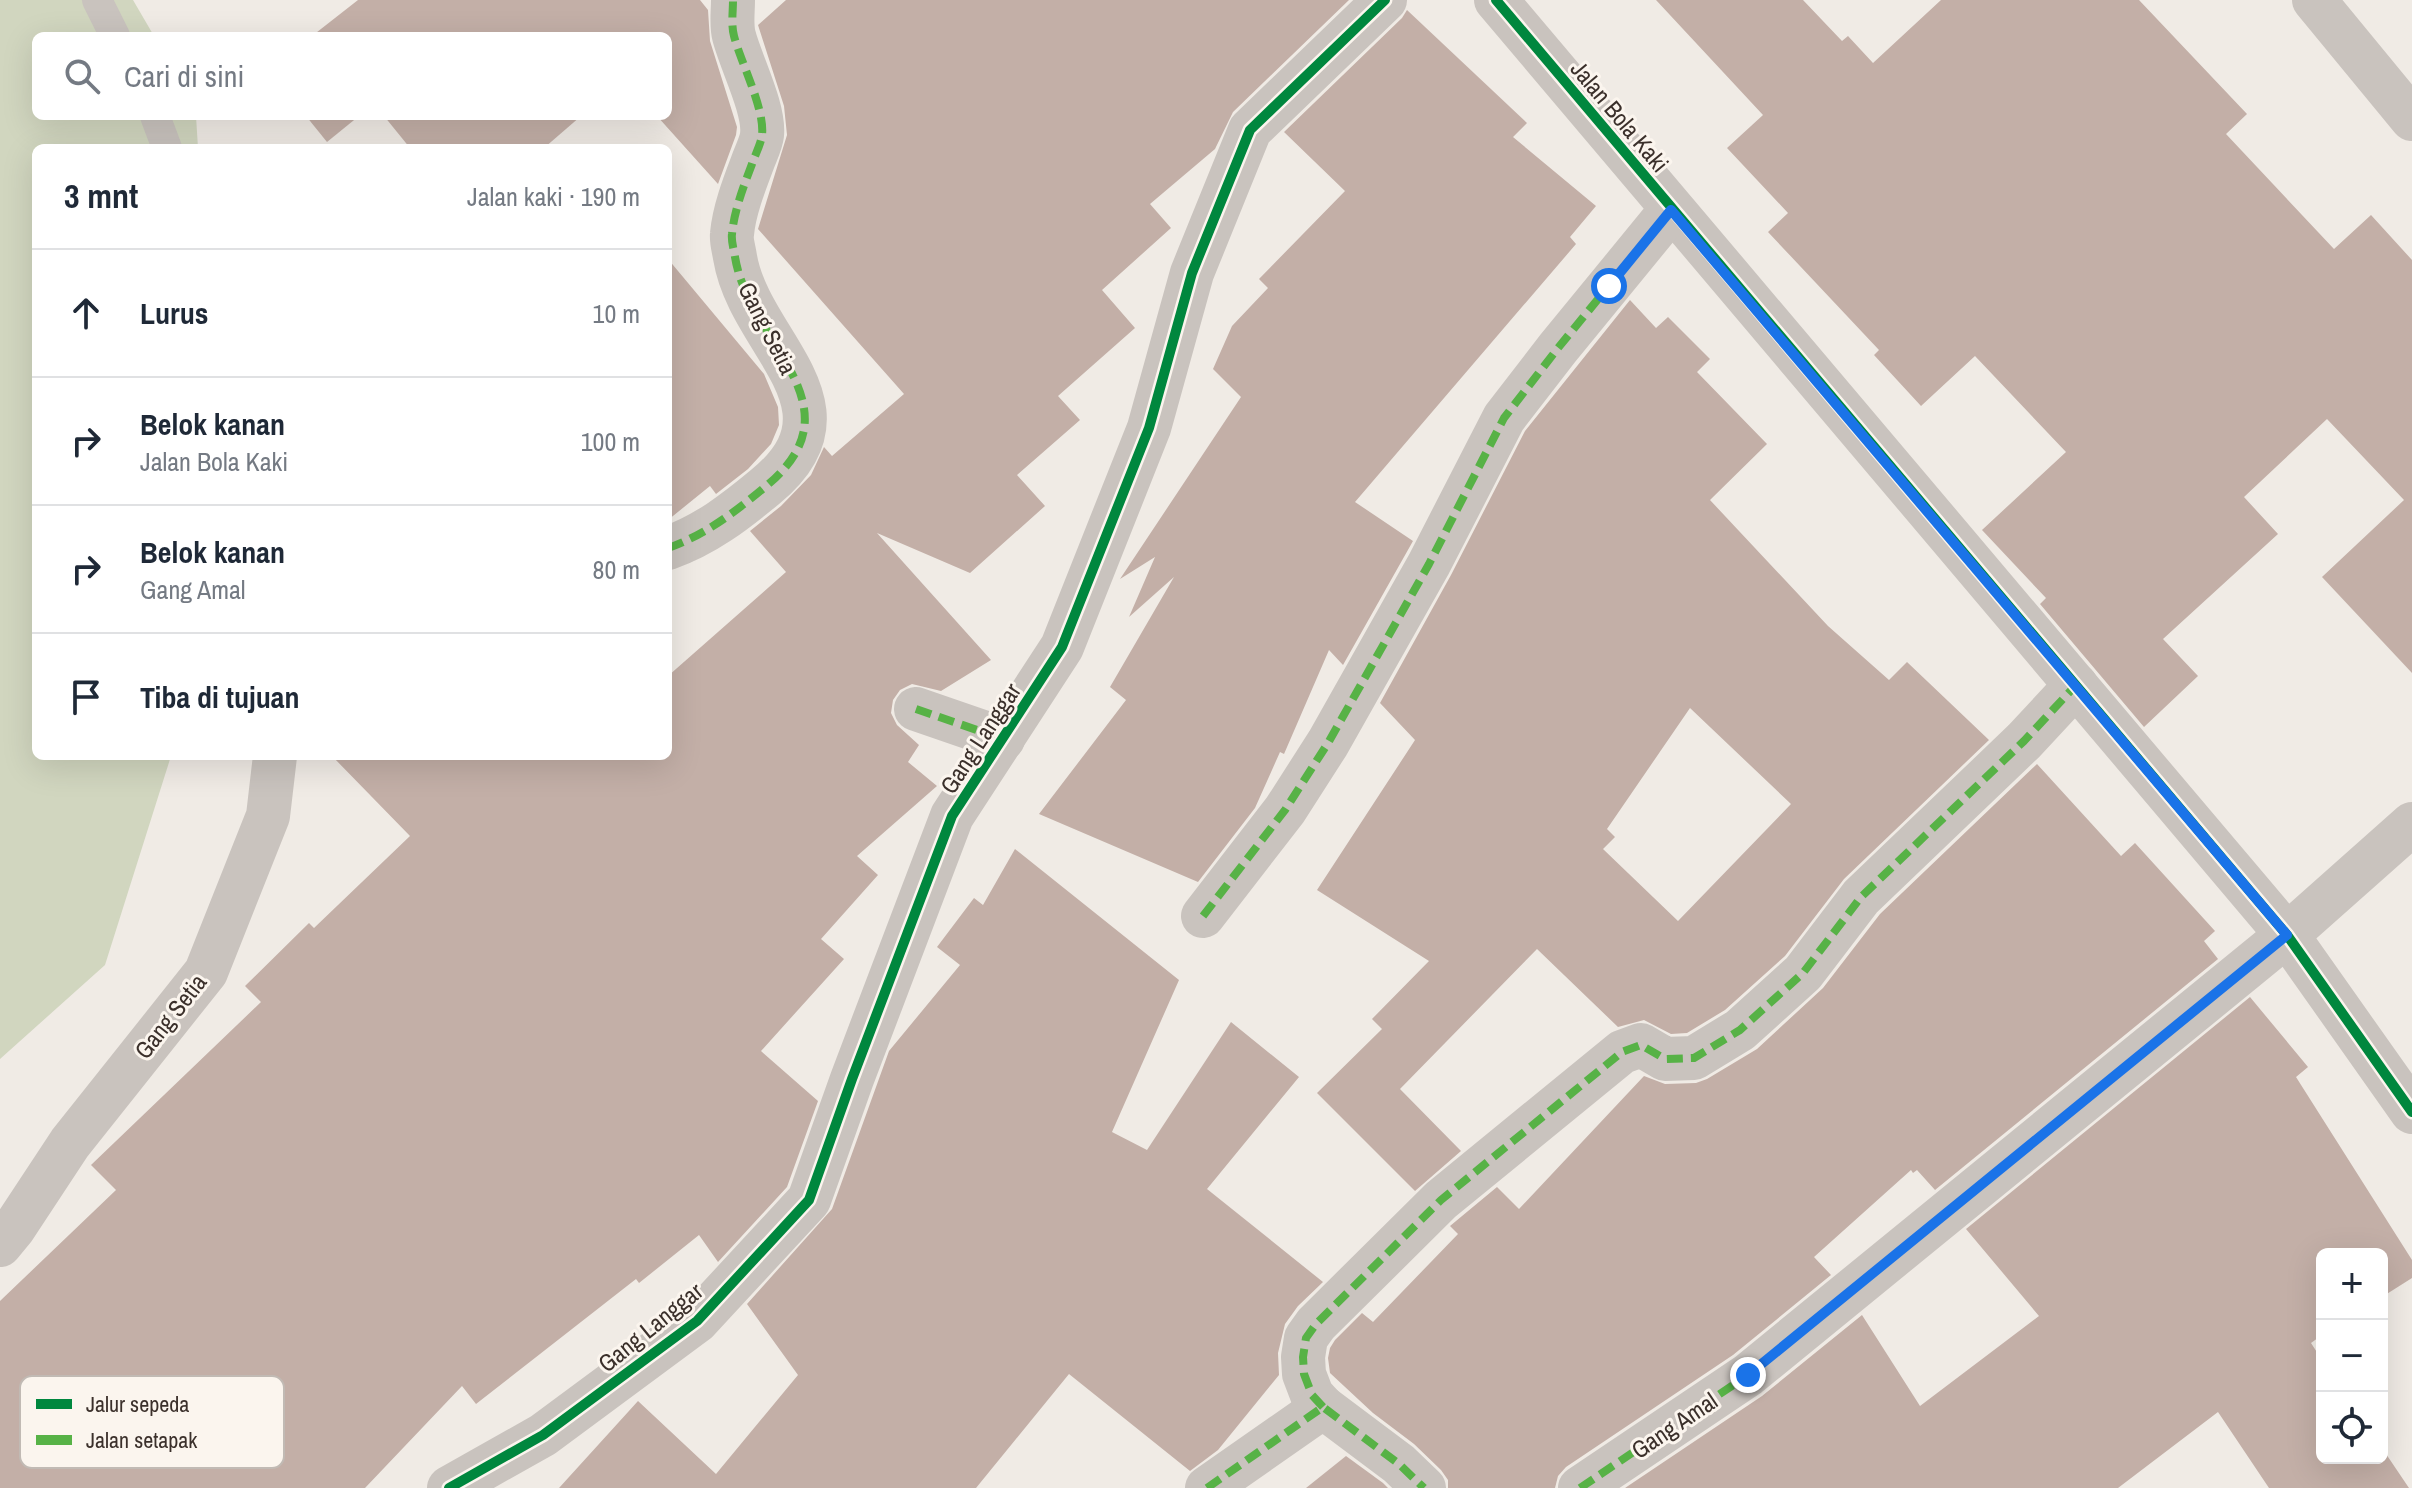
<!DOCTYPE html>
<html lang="id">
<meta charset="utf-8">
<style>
body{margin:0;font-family:"Archivo Narrow",sans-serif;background:#f2f2f3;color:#1f2937}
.controls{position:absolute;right:24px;bottom:24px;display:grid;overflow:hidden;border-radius:12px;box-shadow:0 8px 32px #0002}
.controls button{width:72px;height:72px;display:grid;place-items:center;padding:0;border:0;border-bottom:2px solid #e0e1e3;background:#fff;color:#1f2937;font:40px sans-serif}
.stop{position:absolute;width:24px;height:24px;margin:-18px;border:6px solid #1a73e8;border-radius:50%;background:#fff}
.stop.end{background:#1a73e8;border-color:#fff;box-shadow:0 2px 8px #0008}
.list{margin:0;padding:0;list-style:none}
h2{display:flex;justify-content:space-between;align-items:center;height:104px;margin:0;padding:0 32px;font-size:34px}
h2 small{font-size:26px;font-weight:400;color:#747a83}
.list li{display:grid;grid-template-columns:52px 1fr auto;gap:24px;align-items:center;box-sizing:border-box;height:128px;padding:0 32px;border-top:2px solid #e0e1e3}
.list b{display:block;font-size:30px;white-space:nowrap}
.list p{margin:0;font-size:26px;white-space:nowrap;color:#747a83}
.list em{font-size:26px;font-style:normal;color:#747a83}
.icon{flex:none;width:44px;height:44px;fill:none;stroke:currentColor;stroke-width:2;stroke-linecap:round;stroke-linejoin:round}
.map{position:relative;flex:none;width:2412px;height:1488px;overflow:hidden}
.search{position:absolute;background:#fff;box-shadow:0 8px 32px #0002;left:32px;top:32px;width:640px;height:88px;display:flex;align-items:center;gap:20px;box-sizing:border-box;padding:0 28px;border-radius:12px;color:#747a83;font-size:30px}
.panel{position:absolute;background:#fff;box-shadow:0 8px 32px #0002;left:32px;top:144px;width:640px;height:616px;border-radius:12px}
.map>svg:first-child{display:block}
</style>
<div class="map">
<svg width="2412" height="1488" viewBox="0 0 2412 1488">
<rect width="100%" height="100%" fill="#f0ebe5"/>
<path fill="#d1d6bf" d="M0 0H133L154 36H36V116H196L198 148H36V756H171L105 965 0 1059Z"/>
<g fill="#c3afa7" fill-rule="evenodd">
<path d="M358 0H700L708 10 710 41 737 127 736 135 718 184 657 116H668V36H312Z"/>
<path d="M786 0H1349L1233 112 1215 149 1150 204 1171 228 1102 290 1135 328 1058 396 1080 420 1017 475 1045 506 970 573 877 533 991 660 941 691 912 684 900 690 893 700 891 713 897 725 919 745 908 762 937 786 857 856 878 875 821 939 844 959 761 1051 818 1101 787 1187 718 1262 699 1235 639 1283 636 1279 476 1404 462 1386 365 1488H0V1301L116 1190 91 1165 261 1002 245 986 309 923 314 928 410 836 332 756H668V676L786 572 750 531 781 506 811 475 824 447 832 456 904 394 758 229 787 135 784 106 758 25Z"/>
<path d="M1656 0H1803L1842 41 1848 36 1873 63 1941 0H2139L2247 114 2226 134 2334 249 2371 215 2412 260V673L2322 577 2404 500 2327 419 2244 497 2278 534 2163 639 2198 676 2144 727 2040 604 2046 598 1982 530 2066 452 1975 356 1921 406 1874 355 1879 350 1768 232 1788 213 1727 148 1763 115Z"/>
<path d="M1407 10 1527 123 1513 137 1596 206 1570 237 1576 244 1355 502 1413 541 1343 665 1329 650 1284 754 1280 752 1255 808 1198 882 1039 814 1126 700 1110 687 1174 577 1129 617 1155 557 1120 579 1241 397 1213 369 1232 326 1268 288 1259 279 1345 191 1284 132 1402 18Z"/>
<path d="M306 116H359L327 142Z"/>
<path d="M384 116H581L544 148H410Z"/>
<path d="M668 259 764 374 778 407 779 425 771 444 748 469 716 494 710 486 668 520Z"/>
<path d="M1630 300 1656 328 1668 317 1710 359 1697 372 1767 444 1710 500 1828 626 1889 680 1907 662 1989 740 1844 879 1785 956 1725 1010 1687 1033 1671 1034 1644 1020 1618 1027 1537 949 1400 1089 1461 1151 1415 1191 1317 1093 1382 1029 1372 1019 1429 961 1317 890 1415 740 1380 703 1451 575 1525 431ZM1690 708 1791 804 1678 921 1603 849 1615 837 1607 829Z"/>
<path d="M2037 764 2121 856 2135 843 2215 931 2204 941 2218 959 1935 1190 1917 1170 1913 1173 1911 1170 1814 1257 1831 1275 1733 1355 1566 1467 1558 1476 1555 1488H1448V1480L1441 1470 1414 1444 1373 1413 1330 1373 1328 1358 1330 1348 1335 1340 1362 1313 1373 1322 1458 1234 1450 1226 1497 1187 1519 1209 1644 1076 1665 1084 1696 1083 1707 1079 1757 1049 1823 988 1880 914Z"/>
<path d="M1015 849 1179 980 1112 1132 1147 1150 1231 1022 1299 1077 1207 1189 1323 1282 1298 1306 1285 1324 1278 1353 1279 1375 1218 1450 1190 1471 1069 1374 976 1488H559L638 1401 716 1474 798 1375 747 1304 832 1209 889 1051 960 965 937 947 974 898 983 905Z"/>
<path d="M2250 997 2308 1067 2296 1077 2412 1260V1278L2382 1297V1254H2322V1335L2311 1343 2322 1360V1458H2382V1448L2409 1488H2269L2218 1412 2118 1488H1625L1762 1396 1862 1315 1920 1406 2039 1316 1966 1229Z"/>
<path d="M1346 1456 1383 1483 1388 1488H1306Z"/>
</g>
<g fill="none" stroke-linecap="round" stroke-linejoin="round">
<g stroke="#c9c3be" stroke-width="30">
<path d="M97 0 115 36"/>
<path d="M155 116 167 148"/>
</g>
<g stroke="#c9c3be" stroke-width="44">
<path d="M1496 0 2287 935 2412 1112"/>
<path d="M2314 0 2412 119"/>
<path d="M668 548C705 535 735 512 765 487 864 406 749 344 735 257 734 250 731 241 732 234 734 211 744 185 752 164 755 155 761 144 762 135 765 109 741 63 734 36 731 25 733 12 733 0"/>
<path d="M916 709 1003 739"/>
<path d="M1203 916 1285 810 1328 743 1429 564 1504 418 1558 348 1671 210"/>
<path d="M0 1245 14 1228 70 1143 206 972 268 816 275 756"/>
<path d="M1323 1407 1312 1395 1304 1374 1303 1357 1306 1338 1316 1324 1441 1200 1622 1052 1641 1045 1665 1059 1694 1058 1740 1030 1803 973 1861 897 2024 741 2076 685"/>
<path d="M449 1488 543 1435 697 1321 809 1200 852 1079 952 816 1062 647 1149 428 1192 273 1250 130 1385 0"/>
<path d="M1207 1488 1323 1407 1399 1464 1424 1488"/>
<path d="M1580 1488 1748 1375 2287 935 2412 824"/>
</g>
<g stroke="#57b246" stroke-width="8" stroke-dasharray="16 8" stroke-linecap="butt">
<path d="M668 548C705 535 735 512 765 487 864 406 749 344 735 257 734 250 731 241 732 234 734 211 744 185 752 164 755 155 761 144 762 135 765 109 741 63 734 36 731 25 733 12 733 0"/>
<path d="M916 709 1003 739"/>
<path d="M1203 916 1285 810 1328 743 1429 564 1504 418 1558 348 1671 210"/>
<path d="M1323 1407 1312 1395 1304 1374 1303 1357 1306 1338 1316 1324 1441 1200 1622 1052 1641 1045 1665 1059 1694 1058 1740 1030 1803 973 1861 897 2024 741 2076 685"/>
<path d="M1207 1488 1323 1407 1399 1464 1424 1488"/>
<path d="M1580 1488 1748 1375 2287 935"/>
</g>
<defs>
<g id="cycleway">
<path d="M1496 0 2287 935 2412 1112"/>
<path d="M449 1488 543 1435 697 1321 809 1200 852 1079 952 816 1062 647 1149 428 1192 273 1250 130 1385 0"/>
</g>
</defs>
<use href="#cycleway" stroke="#fbf5ee" stroke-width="15"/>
<use href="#cycleway" stroke="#00873e" stroke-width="10"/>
</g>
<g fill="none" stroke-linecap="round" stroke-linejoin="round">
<path stroke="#1a73e8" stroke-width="10" d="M1609 286 1671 210 2287 935 1748 1375"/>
</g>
<g text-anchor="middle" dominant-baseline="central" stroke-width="6" stroke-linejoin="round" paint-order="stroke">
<g font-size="24" fill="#3b302b" stroke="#fbf5ee">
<text transform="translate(1620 116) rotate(50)">Jalan Bola Kaki</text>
<text transform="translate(768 328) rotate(63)">Gang Setia</text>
<text transform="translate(980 738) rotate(-57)">Gang Langgar</text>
<text transform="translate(170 1016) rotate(-52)">Gang Setia</text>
<text transform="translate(650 1327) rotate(-39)">Gang Langgar</text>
<text transform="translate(1674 1425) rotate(-34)">Gang Amal</text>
</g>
</g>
<rect x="20" y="1376" width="264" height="92" rx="12" fill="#fbf5ee" stroke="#c1bab4" stroke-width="2"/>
<rect x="36" y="1399" width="36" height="10" fill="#00873e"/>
<rect x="36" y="1435" width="36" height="10" fill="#57b246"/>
<g font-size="22" fill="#3b302b">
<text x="86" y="1412">Jalur sepeda</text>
<text x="86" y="1448">Jalan setapak</text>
</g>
</svg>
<div class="controls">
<button>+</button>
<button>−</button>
<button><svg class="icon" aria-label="locate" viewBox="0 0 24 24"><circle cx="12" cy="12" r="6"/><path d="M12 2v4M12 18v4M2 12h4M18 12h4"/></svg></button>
</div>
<div class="stop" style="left:1609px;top:286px"></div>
<div class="stop end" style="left:1748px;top:1375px"></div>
<div class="search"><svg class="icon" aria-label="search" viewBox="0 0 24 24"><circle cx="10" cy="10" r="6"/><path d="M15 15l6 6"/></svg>Cari di sini</div>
<section class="panel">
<h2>3 mnt<small>Jalan kaki · 190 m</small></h2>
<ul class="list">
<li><svg class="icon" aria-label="ahead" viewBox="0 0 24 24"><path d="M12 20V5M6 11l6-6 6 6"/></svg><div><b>Lurus</b></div><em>10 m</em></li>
<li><svg class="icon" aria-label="right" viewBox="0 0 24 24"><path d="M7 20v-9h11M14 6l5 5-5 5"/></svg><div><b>Belok kanan</b><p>Jalan Bola Kaki</p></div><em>100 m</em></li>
<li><svg class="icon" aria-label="right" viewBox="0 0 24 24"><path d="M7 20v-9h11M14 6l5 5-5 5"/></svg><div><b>Belok kanan</b><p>Gang Amal</p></div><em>80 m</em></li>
<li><svg class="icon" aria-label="arrive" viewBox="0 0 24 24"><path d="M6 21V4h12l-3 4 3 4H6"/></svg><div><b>Tiba di tujuan</b></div></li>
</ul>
</section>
</div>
